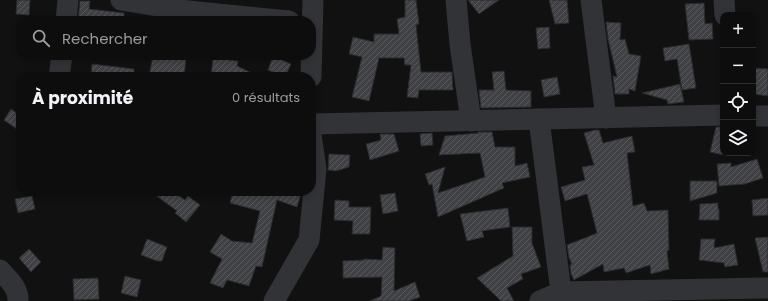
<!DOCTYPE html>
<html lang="fr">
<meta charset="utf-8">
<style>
body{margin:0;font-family:Poppins,sans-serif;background:#161617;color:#f1f3f6}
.controls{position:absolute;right:12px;top:12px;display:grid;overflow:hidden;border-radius:8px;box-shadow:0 2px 6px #0003}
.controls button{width:36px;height:36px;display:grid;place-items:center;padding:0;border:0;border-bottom:1px solid #2d2d2e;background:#0d0d0e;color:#f1f3f6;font:20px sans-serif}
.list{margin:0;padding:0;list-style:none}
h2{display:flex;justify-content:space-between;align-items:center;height:52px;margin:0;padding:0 16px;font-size:17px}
h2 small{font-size:13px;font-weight:400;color:#9a9c9e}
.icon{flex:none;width:22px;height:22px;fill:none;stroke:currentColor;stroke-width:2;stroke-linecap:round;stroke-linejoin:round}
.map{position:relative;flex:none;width:768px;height:301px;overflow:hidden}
.search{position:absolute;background:#0d0d0e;box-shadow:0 2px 6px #0003;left:16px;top:16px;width:300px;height:44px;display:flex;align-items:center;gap:10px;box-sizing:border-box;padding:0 14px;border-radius:16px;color:#9a9c9e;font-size:15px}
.panel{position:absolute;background:#0d0d0e;box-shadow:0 2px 6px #0003;left:16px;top:72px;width:300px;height:124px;border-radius:16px}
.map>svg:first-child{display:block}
</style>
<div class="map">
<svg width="768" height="301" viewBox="0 0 768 301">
<defs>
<pattern id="building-hatch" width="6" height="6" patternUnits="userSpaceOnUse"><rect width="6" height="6" fill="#404145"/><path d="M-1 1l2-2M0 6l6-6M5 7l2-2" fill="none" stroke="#585a5d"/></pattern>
</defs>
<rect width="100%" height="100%" fill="#111112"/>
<g fill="url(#building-hatch)" stroke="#2b2b2e">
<path d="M17 0H30L29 15 16 14Z"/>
<path d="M405 0H416L419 24 416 25 421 72H452L453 90H419L418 98 407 97 411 65H405L404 58H379L369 101 352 97 362 57 349 54 353 37 374 42V34H399L397 19 405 17Z"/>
<path d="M468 0H499L479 14Z"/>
<path d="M549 0H567L569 23 555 24Z"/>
<path d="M80 1H90L89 9 124 13V21H78Z"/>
<path d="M704 3 705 24 712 23 713 39 689 40 685 4Z"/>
<path d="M606 22 621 23 620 40 625 39 629 54 641 56 635 91 629 89V94H615L613 76 617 77 608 39Z"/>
<path d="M549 27 550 48 538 49 536 28Z"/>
<path d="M689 44 696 88 682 90 677 59 665 61 663 48Z"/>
<path d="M153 55 186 58 184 77H149Z"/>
<path d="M273 56 291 64 285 77 268 70Z"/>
<path d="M213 58 238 61 237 66 260 77H211Z"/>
<path d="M92 64 134 69V77H91Z"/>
<path d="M753 68 768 69V96L753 94Z"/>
<path d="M504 71 506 90 531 91V107L481 108 479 90H494L492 72Z"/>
<path d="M557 77 560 94 544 97 541 80Z"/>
<path d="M680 84 684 102 668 104 667 100 642 93Z"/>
<path d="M11 109 21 116V132L4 120Z"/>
<path d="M716 127H723V155L710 152Z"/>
<path d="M595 130H599L603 143 632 136 635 152 627 153 633 206 644 203 647 211 668 210 669 250 667 251 669 269 651 274 650 265 626 273 624 268 604 272 603 264 574 280 571 274 570 265 572 264 569 258 567 245 597 233 587 194 565 201 561 187 585 180 582 167 594 165 584 133Z"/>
<path d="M478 132H492L495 147H515V166L527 163 530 177 502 183 504 188 438 217 432 184 429 185 425 174 445 167 438 193 485 177 480 153 439 155 445 136 479 133Z"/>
<path d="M432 133 433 145 421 146 420 134Z"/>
<path d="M380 134H394L399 151 370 160 366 144 381 140Z"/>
<path d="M329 154 350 155 349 167 336 171 328 170Z"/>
<path d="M757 159 763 178 745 184 719 186 717 164 731 163V167Z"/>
<path d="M690 181H717V193L690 201Z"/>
<path d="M150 191H172L185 200 188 196 200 205 186 222 175 213 177 211Z"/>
<path d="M233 191H292L301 194 297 207 277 200 262 267 256 266 249 286 227 280 223 288 210 283 222 259 210 252 221 234 232 241 252 243 260 211 230 203Z"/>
<path d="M395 193 398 211 383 214 380 195Z"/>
<path d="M32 196 35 209 18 213 15 199Z"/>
<path d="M768 198V215L753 216 752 200Z"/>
<path d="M335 200 349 201V207H371L370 234H352L353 221 334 220Z"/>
<path d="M718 203V209H719V220H699L700 204Z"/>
<path d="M508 208 510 227 482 231 484 237 467 241 460 214Z"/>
<path d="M512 227H532V243L541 267 521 274 523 279 507 288 514 301H501L477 278 513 256Z"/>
<path d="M768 237V272H763L755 238Z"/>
<path d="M147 239 167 247 162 261H157L141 255Z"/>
<path d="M701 239H715L714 248 734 244 738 265 725 267 724 263 699 260Z"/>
<path d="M383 247 395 248 394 291 415 282 420 297 409 301H370L381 296 382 277 343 278V261L364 260V259L382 260Z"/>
<path d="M29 249 41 262 31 272 19 258Z"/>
<path d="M125 276 141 280 137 297 121 293Z"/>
<path d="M98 278 99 299 74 300 73 279Z"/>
</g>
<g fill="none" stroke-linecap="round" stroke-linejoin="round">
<g stroke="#323337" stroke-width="21">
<path d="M121 0 188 11 289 21"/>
<path d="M456 0 460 44 471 121"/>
<path d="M591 0 606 118"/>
<path d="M724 0 725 15"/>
<path d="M66 21 68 0"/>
<path d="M59 77 62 55"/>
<path d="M311 77 313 0"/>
<path d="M753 116H768"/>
<path d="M539 119 561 292"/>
<path d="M311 124 723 115"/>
<path d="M0 270C8 279 19 288 18 301"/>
<path d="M274 301 309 240 316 169 311 135"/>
<path d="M540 301 561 292 768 288"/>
</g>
</g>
</svg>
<div class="controls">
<button>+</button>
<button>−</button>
<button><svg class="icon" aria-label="locate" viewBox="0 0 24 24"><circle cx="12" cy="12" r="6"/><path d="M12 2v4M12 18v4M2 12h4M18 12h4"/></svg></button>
<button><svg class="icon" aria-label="layers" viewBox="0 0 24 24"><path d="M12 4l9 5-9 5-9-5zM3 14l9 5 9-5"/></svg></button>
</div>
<div class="search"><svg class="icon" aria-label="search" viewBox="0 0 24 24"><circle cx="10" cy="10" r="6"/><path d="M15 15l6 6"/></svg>Rechercher</div>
<section class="panel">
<h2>À proximité<small>0 résultats</small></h2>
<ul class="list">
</ul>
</section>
</div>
